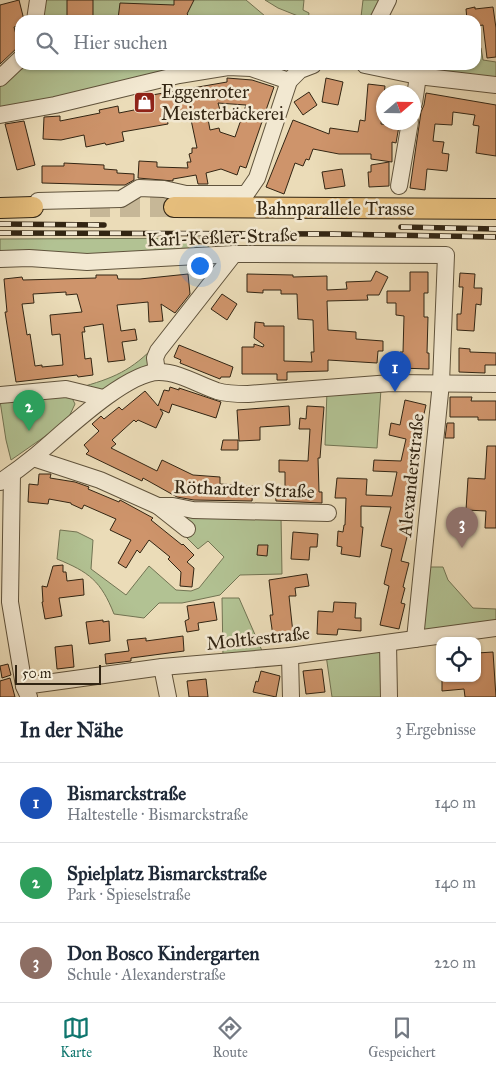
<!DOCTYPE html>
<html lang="de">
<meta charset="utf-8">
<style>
body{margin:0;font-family:"IM FELL Great Primer",serif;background:#f6f6f7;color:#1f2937}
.controls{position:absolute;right:15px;bottom:15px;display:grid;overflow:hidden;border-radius:10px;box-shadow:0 1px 4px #0004}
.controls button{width:45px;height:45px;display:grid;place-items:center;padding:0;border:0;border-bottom:1px solid #e0e1e3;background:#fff;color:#1f2937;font:25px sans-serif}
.compass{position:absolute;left:376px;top:85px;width:45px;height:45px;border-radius:50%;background:#fff;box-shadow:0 1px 4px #0004;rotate:70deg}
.scale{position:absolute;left:15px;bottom:12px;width:86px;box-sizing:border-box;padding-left:5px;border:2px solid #322513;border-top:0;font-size:14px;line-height:18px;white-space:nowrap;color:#322513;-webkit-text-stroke:4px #f2e8d1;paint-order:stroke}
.you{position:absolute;left:199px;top:265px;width:18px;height:18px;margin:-12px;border:4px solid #fff;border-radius:50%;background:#1a73e8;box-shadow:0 0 0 8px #1a73e833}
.badge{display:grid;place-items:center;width:32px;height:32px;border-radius:50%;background:#0f766e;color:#fff;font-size:16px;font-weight:700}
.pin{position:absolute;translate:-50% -41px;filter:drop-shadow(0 1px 2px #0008)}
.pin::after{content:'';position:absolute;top:26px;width:18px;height:15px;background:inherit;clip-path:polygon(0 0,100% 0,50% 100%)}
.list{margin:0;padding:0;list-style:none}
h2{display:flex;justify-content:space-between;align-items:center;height:65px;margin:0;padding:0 20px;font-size:21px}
h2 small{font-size:16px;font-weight:400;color:#747a83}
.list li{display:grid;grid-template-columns:32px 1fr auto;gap:15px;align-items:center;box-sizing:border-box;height:80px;padding:0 20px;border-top:1px solid #e0e1e3}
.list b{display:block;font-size:19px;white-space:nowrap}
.list p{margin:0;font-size:16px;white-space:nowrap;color:#747a83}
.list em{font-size:16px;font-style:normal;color:#747a83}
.icon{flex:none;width:28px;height:28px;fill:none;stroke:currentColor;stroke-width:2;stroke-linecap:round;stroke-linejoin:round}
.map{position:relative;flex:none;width:496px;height:697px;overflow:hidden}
.search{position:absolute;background:#fff;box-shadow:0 1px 4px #0004;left:15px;right:15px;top:15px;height:55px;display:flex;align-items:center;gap:12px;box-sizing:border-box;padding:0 18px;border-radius:15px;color:#747a83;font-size:19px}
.sheet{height:305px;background:#fff}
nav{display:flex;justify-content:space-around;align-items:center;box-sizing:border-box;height:70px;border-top:1px solid #e0e1e3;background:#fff;font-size:14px;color:#747a83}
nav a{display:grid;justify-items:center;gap:2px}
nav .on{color:#0f766e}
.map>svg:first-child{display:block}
</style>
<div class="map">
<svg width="496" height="697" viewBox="0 0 496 697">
<rect width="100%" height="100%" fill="#ebdcb8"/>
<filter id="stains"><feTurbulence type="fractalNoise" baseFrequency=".004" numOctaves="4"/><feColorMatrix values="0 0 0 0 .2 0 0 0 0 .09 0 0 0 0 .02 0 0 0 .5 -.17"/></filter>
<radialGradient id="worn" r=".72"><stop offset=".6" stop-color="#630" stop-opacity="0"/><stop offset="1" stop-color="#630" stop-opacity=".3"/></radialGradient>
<g fill="#b2c293" stroke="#727453">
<path d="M43 0H246L265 16 275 20H39Z"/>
<path d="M265 0H304L303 10 309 13 308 20 278 8Z"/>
<path d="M363 0H385L374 20H352V16L361 17Z"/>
<path d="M476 42 481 48 483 60 496 62V82L376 65H476Z"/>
<path d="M22 65H205L0 109V87Z"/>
<path d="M236 238 239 252 0 257V239Z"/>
<path d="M157 344 155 370 102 393 78 388C114 378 131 371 157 344Z"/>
<path d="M381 389 377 448 325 445 327 391Z"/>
<path d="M65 395 72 398 75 404 67 421 11 460 6 440 0 401Z"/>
<path d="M171 511 281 517 282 574 240 575 220 595 182 603H159L144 618 114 614C101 581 89 572 57 559L60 530 77 532 93 540 91 569 126 595 149 566 176 590 191 591 199 588 224 557 208 541 198 549 185 536Z"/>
<path d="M426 567H443L448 580 473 608 496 609V623L419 633Z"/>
<path d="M222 598H239L263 653 223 657Z"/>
<path d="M385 646 386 697H332L326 655Z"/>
</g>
<g fill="#ce946b" stroke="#322513" fill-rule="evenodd">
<path d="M19 0 24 20H20V25L14 27 19 46 0 64V5Z"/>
<rect x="67" y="0" width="26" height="20"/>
<path d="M174 0H194L187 14 193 20H125L118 19 120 3 174 5Z"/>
<path d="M475 7V9L493 7 496 28V57L487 58 483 25 477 26 476 20H467L466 9Z"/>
<path d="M227 78 252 80 274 87 246 168 240 166 237 175 221 169 206 173 208 184H198L196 175 173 179V181L138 178 139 161 157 162V167L188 168 187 162H191L189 154 192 153V148H197L190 115 167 119 168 124 122 132 124 141 106 145 105 143 86 147 84 135 61 140 43 139 44 117 60 116V121L100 113 99 110 118 106 119 113 154 106 152 95 227 82ZM218 103 246 105 235 137 220 132 219 128 210 130 207 113 220 110Z"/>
<path d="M326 78 343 82 338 105 322 102Z"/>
<path d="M368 84 385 86 381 124 399 126 396 143 392 142V162L371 159V154H339L313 149 309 160 306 159 303 166 295 163 284 194 266 187 293 120 329 134 330 128 358 132 360 120 365 121Z"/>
<path d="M309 92 317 105 303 115 294 102Z"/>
<path d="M426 93 496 105V156L476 153 479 126 473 125 475 115 453 112 452 125 435 124 433 141 444 142 442 153 449 154 447 171 427 169 425 190 410 188 421 112 424 105Z"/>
<path d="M24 121 35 165 17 170 5 124Z"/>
<path d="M389 162V186L369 187 368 172H371V165Z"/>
<path d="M64 163 104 165V169L117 170V173L134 174V180L125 185H116L42 183V166H64Z"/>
<path d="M342 169 345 186 325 189 322 172Z"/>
<path d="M376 271 388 277 379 295H367L368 300 327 301 328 330 356 332V339L383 341V351H378L377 363 328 360V371L287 372V380H277V374H242V347H254V344L263 347 264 345 254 338 255 322 264 323V326H284V361L312 362 311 352H314L313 320 298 319 297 294H281V290H263V293L247 292V274L293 275V277L327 276V290L347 289 346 282 371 281Z"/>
<path d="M410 272H428V293H424V317H428L427 353H429V369L399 368 400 352H403L404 316 396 315V303H387V291H410Z"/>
<path d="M460 273 475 274 474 288H482L481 305 476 304 474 331 457 330V314H461L463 287H459Z"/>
<path d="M188 274 190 294 175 313 161 304 163 321 149 322 148 302 117 305 121 331 135 329 137 340 122 342 125 360 108 362 103 324 84 327 85 332H82L85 359 91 358 93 375 78 377 77 375 16 382 5 312H7L4 279 22 277 23 280 96 278V275H117L118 279H140ZM66 292V295L77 294 82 312 50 315 52 335 60 334 63 365 42 367V365L35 366 30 334 27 335 22 304 34 303 33 294Z"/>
<path d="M222 294 237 304 227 320 211 309Z"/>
<path d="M179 345 233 367 230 377H221L220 379 180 363 181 360 174 357Z"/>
<path d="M459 348 470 349V352L496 353V365H485V373L459 372Z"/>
<path d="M170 387 179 390V388L221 402 216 418 172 404 169 413 160 409 163 413 156 428 138 420 136 422 134 420 112 440 116 444 111 448 157 471 162 460 193 475 220 477V484L253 486 252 501 194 500 177 497 143 478 142 481 86 454 89 451 84 445 99 431 92 424 101 416 104 419 119 407 122 410 145 391 158 406 164 390 169 391Z"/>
<path d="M450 397H472L471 401H496V420H478V417H450Z"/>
<path d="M405 400 426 405 417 445 422 446 413 483 416 484 407 524 410 525 401 561 409 563 403 587 405 588 401 603 405 604 399 629 380 625 389 586 384 584 392 549 381 546 391 507 361 506V527H363L360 557 341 554 342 547 337 546 338 531 343 532 344 525H345L346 498H335L337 478 367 479 366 495 392 496 397 472 373 471 374 460 401 461 406 439 389 435 391 423 400 425Z"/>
<path d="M289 406 290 425 260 427V440L239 441 237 410Z"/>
<path d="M307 406 324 407 320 458H318L319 492H322V503L276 501 275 490H285V472H279V460L308 461 310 429H299L300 418 306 419Z"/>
<path d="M447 423H454V438H445Z"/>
<path d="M223 440H238V450H221Z"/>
<path d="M487 446H496V528H485L486 511 466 510 468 478 485 479Z"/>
<path d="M39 474H51L50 478 75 482 89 487 88 489 119 502 120 500 153 518 151 520 182 545 183 544 194 555 187 562 194 568 192 587 180 586 181 572 168 559 170 557 149 540 140 553 137 550 126 568 118 563 131 540 110 530 116 519 84 505 82 509 71 504V503L49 499 48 504 28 502 29 484 38 485Z"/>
<path d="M293 532 318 534 317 547H310L309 560 291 559Z"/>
<path d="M258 545H268L267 556 257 555Z"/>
<path d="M63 565V572H66L67 581 83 579 84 595 59 598 62 616 45 619 42 602H43L42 586 47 587 53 566Z"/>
<path d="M307 574 309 586 295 588 296 596H289L293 633 273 636 270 615H273L269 580Z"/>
<path d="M214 602 217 620 198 623 199 630 187 632 185 621 189 619 187 606Z"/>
<path d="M334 602 356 603 355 618H361V631L338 629 337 635 317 634 318 611 333 612Z"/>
<path d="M103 620V622L109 621 110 641 89 644 86 622Z"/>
<path d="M183 636 184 651 131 658V661L106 664 105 654 129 651 127 640 146 638V641Z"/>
<path d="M72 645 74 667 57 669 55 647Z"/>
<path d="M493 652 496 697H465L464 689 442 691V678H477V653Z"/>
<path d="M8 664 11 675 2 678 0 666Z"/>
<path d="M322 669 325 692 306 694 303 671Z"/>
<path d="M261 671 280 676 276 697 253 692 256 681 258 682Z"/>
<path d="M10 678 15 697H0V681Z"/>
<path d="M206 679 208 697H189L187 681Z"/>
</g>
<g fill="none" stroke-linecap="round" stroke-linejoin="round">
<path stroke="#c6b797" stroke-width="20" stroke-dasharray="20 10" stroke-linecap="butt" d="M90 207H174"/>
<defs>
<g id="minor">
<path d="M35 20 38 0"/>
<path d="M378 20 388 0"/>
<path d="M365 65 418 76 496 85"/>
<path d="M0 78 20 59"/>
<path d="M414 103 418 76"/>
<path d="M0 115 55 105 179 75 228 67 251 68 289 81"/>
<path d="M399 186 410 122"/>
<path d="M38 201 121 199 139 188 164 189 186 194H246L257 178 289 81 300 70 313 65"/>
<path d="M0 259 29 258 87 262 234 254 446 255 441 383 415 639"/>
<path d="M157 372 155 358 158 351 234 254"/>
<path d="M0 395 66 389 103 398"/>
<path d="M33 458 100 480 158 506 187 529"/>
<path d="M12 474 10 602 24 686 29 697"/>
<path d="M0 482C12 474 23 466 34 457 61 435 125 372 159 372 179 372 199 385 217 391 227 394 237 394 248 394L391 383 496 384"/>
<path d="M158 506H173L193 510 328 513"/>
<path d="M388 643 389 697"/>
<path d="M290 656 291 697"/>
<path d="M162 667 168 697"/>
<path d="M24 686 162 667 290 656 496 628"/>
</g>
<g id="major">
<path d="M174 207 496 209"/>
<path d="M0 208 33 207"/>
</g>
</defs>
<use href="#minor" stroke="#60533c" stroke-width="18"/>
<use href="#major" stroke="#322513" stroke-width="22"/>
<use href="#minor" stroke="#f2e8d1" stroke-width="16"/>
<use href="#major" stroke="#e6be7c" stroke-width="20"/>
<defs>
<g id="rail">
<path d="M0 224 104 225"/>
<path d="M401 227 496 229"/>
<path d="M0 233 333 234 496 237"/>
</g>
</defs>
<use href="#rail" stroke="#322513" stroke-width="5.5"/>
<use href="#rail" stroke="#f2e8d1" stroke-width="4" stroke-dasharray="11" stroke-linecap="butt"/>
</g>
<defs>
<symbol id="shop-square" viewBox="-11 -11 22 22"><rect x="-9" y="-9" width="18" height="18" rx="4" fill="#8f2418" stroke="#f2e8d1"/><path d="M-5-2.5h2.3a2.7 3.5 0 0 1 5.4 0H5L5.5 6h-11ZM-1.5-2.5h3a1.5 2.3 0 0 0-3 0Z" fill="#fff"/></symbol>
</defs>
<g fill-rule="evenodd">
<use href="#shop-square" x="132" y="90" width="25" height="25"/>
</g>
<g text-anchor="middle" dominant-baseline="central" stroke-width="5" stroke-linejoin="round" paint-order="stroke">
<g font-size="19" fill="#322513" stroke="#f2e8d1" text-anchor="start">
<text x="161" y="91">Eggenroter<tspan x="161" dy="22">Meisterbäckerei</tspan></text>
</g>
<g font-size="19" fill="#322513" stroke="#f2e8d1">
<text x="335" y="208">Bahnparallele Trasse</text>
<text transform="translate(222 237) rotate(-2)">Karl-Keßler-Straße</text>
<text transform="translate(411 475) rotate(-84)">Alexanderstraße</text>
<text transform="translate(244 489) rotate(2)">Röthardter Straße</text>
<text transform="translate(258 638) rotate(-6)">Moltkestraße</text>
</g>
</g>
<rect width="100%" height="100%" filter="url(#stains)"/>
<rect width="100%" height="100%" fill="url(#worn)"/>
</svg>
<div class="controls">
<button><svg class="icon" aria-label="locate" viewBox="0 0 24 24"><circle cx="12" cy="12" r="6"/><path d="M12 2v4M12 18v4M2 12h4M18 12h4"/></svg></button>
</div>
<svg class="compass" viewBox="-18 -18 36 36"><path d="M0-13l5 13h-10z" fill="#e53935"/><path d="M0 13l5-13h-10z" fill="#747a83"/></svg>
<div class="scale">50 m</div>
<div class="you"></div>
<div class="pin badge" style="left:395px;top:392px;background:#1a4fb4">1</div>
<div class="pin badge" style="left:29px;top:431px;background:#2e9e5b">2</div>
<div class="pin badge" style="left:462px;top:548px;background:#8d6e63">3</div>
<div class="search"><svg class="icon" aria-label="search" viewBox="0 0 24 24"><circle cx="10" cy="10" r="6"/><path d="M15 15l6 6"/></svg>Hier suchen</div>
</div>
<section class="sheet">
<h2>In der Nähe<small>3 Ergebnisse</small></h2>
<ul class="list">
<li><span class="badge" style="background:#1a4fb4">1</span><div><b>Bismarckstraße</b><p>Haltestelle · Bismarckstraße</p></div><em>140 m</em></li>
<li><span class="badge" style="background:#2e9e5b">2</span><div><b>Spielplatz Bismarckstraße</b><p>Park · Spieselstraße</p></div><em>140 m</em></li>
<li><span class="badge" style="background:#8d6e63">3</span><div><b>Don Bosco Kindergarten</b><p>Schule · Alexanderstraße</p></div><em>220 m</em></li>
</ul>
</section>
<nav>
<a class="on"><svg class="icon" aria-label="map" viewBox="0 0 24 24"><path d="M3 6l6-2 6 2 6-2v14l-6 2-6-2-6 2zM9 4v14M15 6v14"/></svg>Karte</a>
<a><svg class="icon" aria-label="directions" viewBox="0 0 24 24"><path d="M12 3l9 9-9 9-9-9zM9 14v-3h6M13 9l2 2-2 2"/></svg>Route</a>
<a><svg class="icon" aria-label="saved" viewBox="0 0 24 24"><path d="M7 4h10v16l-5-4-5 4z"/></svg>Gespeichert</a>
</nav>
